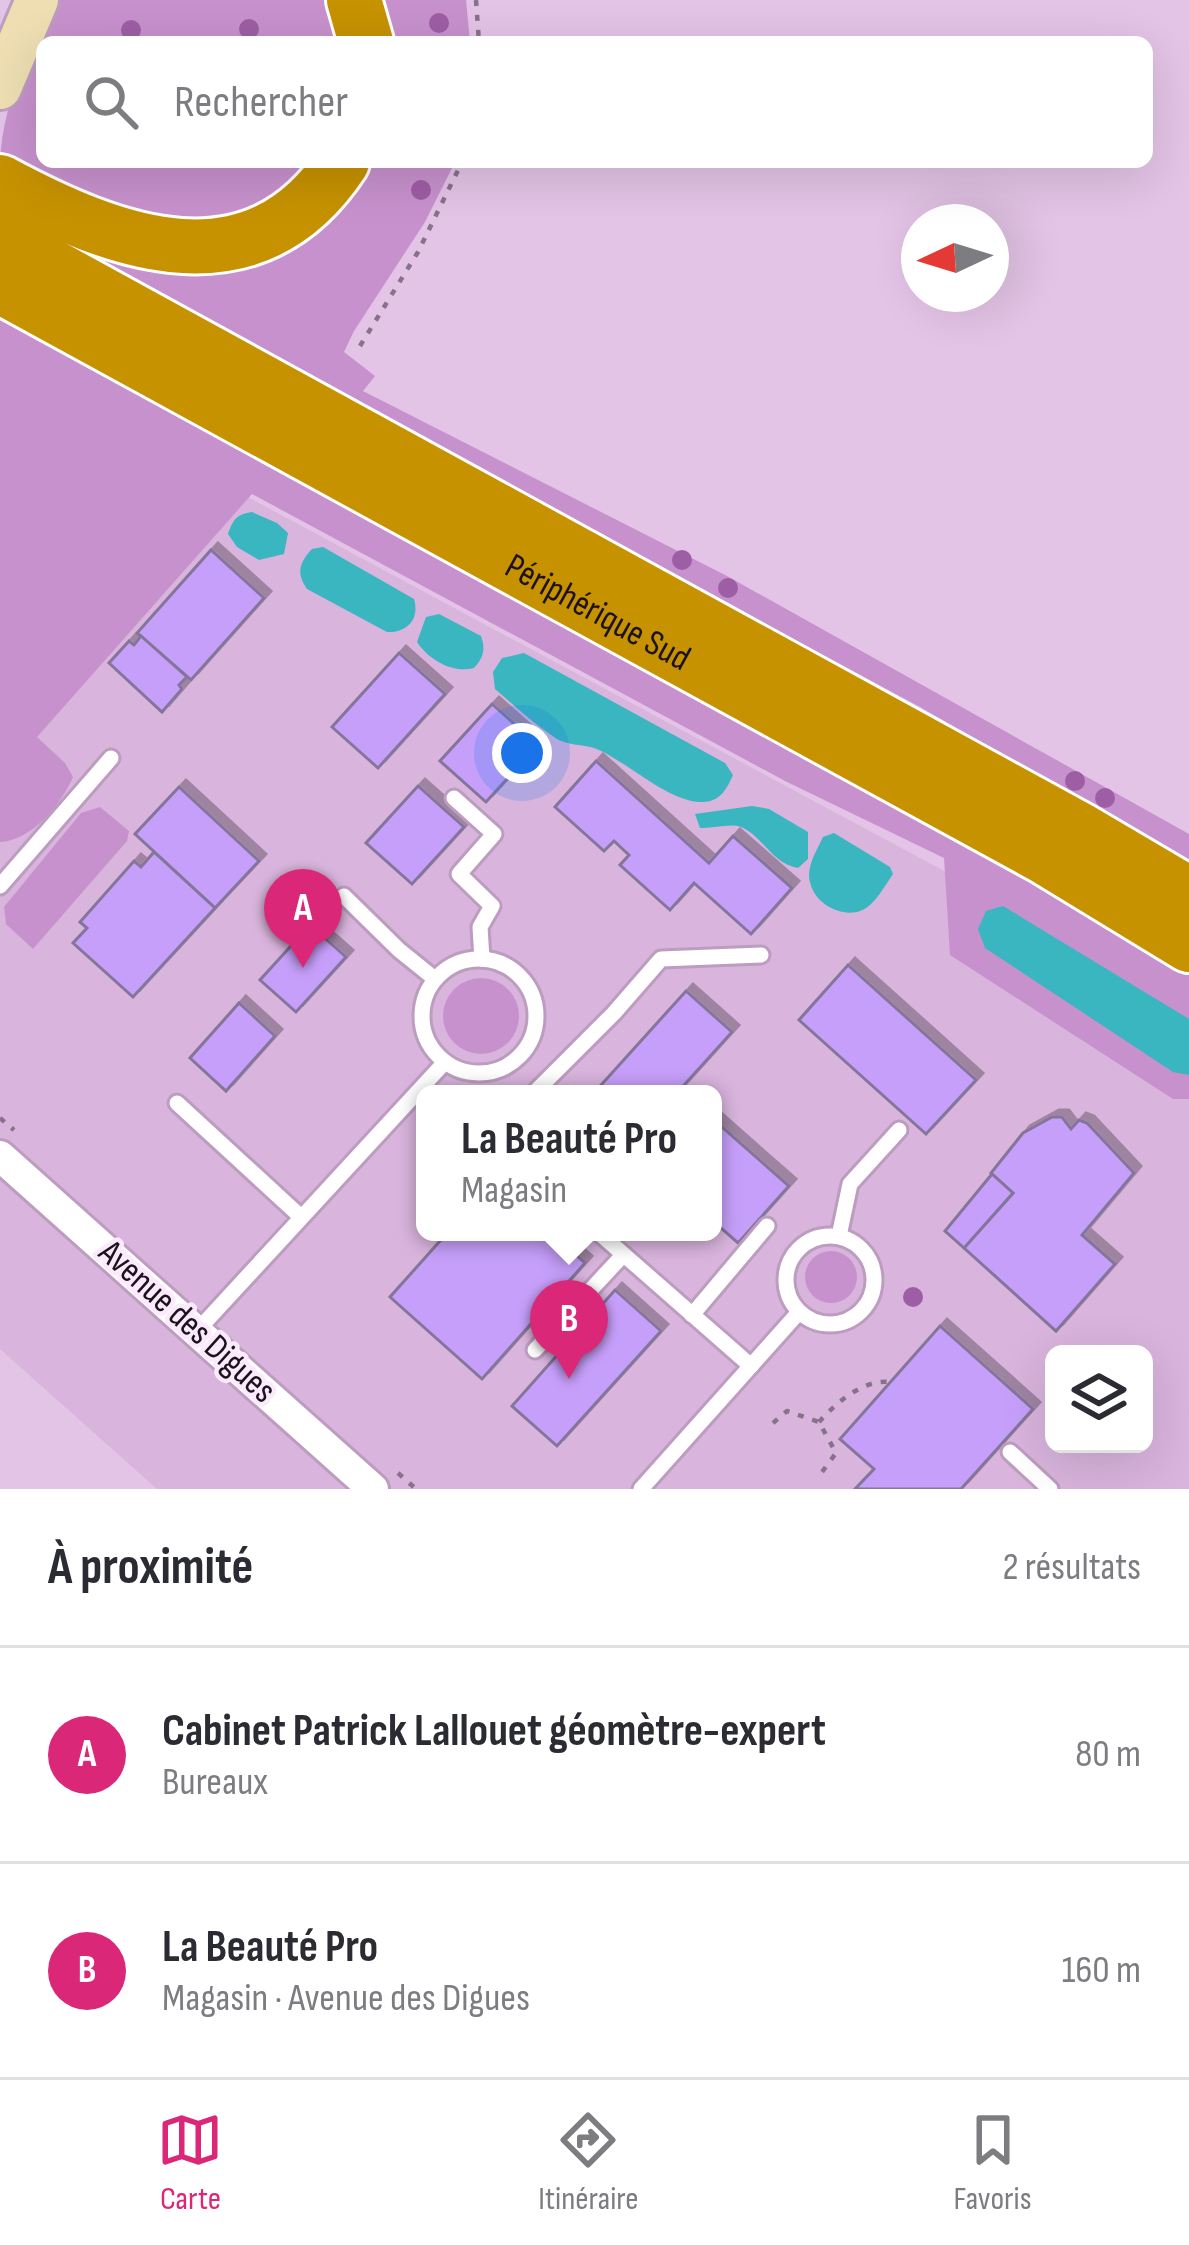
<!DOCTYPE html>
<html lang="fr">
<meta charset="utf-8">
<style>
body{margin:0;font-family:"Sofia Sans Condensed",sans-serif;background:#f2f2f3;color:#2b2b33}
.controls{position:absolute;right:36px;bottom:36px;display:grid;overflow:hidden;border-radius:18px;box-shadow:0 12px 48px #0002}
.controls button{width:108px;height:108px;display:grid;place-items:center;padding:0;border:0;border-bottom:3px solid #e1e1e2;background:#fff;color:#2b2b33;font:60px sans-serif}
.compass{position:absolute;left:901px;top:204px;width:108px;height:108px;border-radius:50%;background:#fff;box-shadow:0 12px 48px #0002;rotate:266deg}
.you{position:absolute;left:522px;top:753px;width:42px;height:42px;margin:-30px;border:9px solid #fff;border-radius:50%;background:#1a73e8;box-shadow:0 0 0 18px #1a73e833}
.badge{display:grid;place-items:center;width:78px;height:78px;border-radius:50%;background:#db2777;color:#fff;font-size:39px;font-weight:700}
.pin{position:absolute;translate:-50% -99px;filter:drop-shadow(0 3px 6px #0008)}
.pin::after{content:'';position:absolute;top:63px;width:42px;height:36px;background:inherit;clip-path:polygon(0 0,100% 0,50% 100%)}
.popup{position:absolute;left:416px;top:1085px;width:306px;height:156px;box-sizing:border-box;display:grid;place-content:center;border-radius:18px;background:#fff;filter:drop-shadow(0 3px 9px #0005);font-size:39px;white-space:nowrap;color:#7c7c81}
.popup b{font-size:45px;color:#2b2b33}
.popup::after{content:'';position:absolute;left:50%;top:100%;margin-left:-24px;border:24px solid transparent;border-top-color:#fff}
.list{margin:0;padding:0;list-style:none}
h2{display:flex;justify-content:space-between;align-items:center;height:156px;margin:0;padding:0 48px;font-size:51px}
h2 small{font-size:39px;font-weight:400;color:#7c7c81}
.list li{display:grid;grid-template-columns:78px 1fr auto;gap:36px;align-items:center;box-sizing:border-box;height:216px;padding:0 48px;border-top:3px solid #e1e1e2}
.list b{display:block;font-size:45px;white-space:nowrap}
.list p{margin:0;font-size:39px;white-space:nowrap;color:#7c7c81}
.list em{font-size:39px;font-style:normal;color:#7c7c81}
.icon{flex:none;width:66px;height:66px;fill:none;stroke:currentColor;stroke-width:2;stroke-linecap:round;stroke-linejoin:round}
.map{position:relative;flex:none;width:1189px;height:1489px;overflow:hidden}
.search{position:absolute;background:#fff;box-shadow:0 12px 48px #0002;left:36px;right:36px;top:36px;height:132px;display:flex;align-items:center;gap:30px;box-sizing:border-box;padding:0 42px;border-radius:18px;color:#7c7c81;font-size:45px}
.sheet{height:588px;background:#fff}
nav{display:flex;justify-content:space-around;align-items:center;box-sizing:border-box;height:168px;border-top:3px solid #e1e1e2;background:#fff;font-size:33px;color:#7c7c81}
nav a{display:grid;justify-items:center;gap:6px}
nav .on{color:#db2777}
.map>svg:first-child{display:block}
</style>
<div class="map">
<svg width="1189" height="1489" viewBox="0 0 1189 1489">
<defs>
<filter id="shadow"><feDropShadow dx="7" dy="-7" stdDeviation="0" flood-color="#0004"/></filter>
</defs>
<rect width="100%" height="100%" fill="#e3c3e6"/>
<path fill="#d9b4dd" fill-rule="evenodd" d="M0 364 972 886 1189 1091V1489H157L0 1349ZM425 1094H713V1232H425ZM1054 1354H1144V1444H1054Z"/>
<g fill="#c791cd">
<path d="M54 0H335L349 42H42V162H324L305 187 206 232 0 170C0 108 27 55 54 0Z"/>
<path d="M376 0H466L470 42H386Z"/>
<path d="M365 162H455L425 222 354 331 344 352 375 376 363 391 727 576 1189 834V863L920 707 0 214 134 263Z"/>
<path d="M0 313 954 832 1189 974V1099H1173L950 955 944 858 785 781 252 494 37 737 65 763 73 777C61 805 31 841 0 842Z"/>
<path d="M100 807 129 831 127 841 33 949 6 924 4 907 81 813Z"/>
<circle cx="481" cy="1016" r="38"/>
<circle cx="831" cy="1277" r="26"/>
</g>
<g fill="#39b6c0">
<path d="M252 512 277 523 288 533 284 554 259 560 237 547 228 534C233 519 237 514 252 512Z"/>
<path d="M323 547 414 599C420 619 407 633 387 632L307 589C296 573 299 563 312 549Z"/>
<path d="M439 614 481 636C486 650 483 658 474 668 452 674 428 659 417 642L426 617Z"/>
<path d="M524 653 725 763 733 775C726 791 719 803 699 802 667 800 628 763 599 750 584 743 568 747 554 737 533 723 514 705 495 689L493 672 502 658Z"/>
<path d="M752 806 769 809 808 832V859L798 868C772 864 763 836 741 827 729 823 713 829 700 828L695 814Z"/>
<path d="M834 833 890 867 893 874C886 884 879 897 870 905 851 923 815 907 810 882 806 867 817 850 823 837Z"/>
<path d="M1003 906 1189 1019V1075L1173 1072 985 948 978 929 986 911Z"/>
</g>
<g fill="#c69ffa" stroke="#84749a" stroke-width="3" filter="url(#shadow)">
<path d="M211 550 264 598 191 680 137 633Z"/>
<path d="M141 636 187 677 179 685 182 689 162 712 109 663 129 641 134 645Z"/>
<path d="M399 653 445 694 378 768 332 727Z"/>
<path d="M492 704 538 745 486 802 440 761Z"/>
<path d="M596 761 709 863 733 836 792 888 751 934 694 883 670 910 620 865 629 855 614 841 604 851 555 807Z"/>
<path d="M418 786 464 827 412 884 366 843Z"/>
<path d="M179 787 259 861 215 908 135 834Z"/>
<path d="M154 852 215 908 133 997 73 943 87 928 80 922 134 861 141 867Z"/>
<path d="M310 925 346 957 296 1012 260 980Z"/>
<path d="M848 965 976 1080 926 1134 799 1020Z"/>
<path d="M686 991 732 1032 676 1094H593Z"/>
<path d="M239 1003 275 1036 226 1091 190 1058Z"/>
<path d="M1052 1117H1062L1071 1129 1079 1120 1087 1123 1134 1173 1082 1235 1115 1264 1056 1331 964 1248 1013 1193 991 1173 1023 1133Z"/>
<path d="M713 1119 789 1186 738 1243 713 1221Z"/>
<path d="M992 1174 1013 1193 964 1248 945 1231Z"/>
<path d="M448 1232H550L585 1263 482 1379 390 1297Z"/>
<path d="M615 1290 661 1331 557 1446 512 1406Z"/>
<path d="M940 1326 1033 1409 961 1489H855L874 1469 840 1439Z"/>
</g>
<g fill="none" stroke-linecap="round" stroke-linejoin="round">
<defs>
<g id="lane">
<path d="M454 798 494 834 459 874 492 906 480 927 482 959"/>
<path d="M0 886 111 758"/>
<path d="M344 896 399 950 435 979"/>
<circle cx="479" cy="1016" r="57"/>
<path d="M535 1092 614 1013 661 959 761 955"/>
<path d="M177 1103 301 1217"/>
<path d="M598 1232 751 1366"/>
<circle cx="830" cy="1280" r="44"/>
<path d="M839 1236 850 1184 899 1130"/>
<path d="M692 1315 767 1226"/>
<path d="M197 1331 445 1062"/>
<path d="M535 1350 623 1255"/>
<path d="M1010 1452 1050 1489"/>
<path d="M641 1489 799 1312"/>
</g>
<path id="street" d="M0 1156 373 1489"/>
<path id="secondary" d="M0 88 37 0"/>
<g id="highway">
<path d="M354 0 366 42"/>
<path d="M0 182C115 244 253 297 342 162"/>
<path d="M0 238 1082 831 1189 894"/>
<path id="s1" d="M0 286 1043 856 1189 945"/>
</g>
</defs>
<use href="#lane" stroke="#bc9dbf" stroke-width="21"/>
<use href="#street" stroke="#bc9dbf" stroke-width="36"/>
<use href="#secondary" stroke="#bc9dbf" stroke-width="48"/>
<use href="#highway" stroke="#fff" stroke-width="60"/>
<g stroke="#88718a" stroke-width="4.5" stroke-dasharray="6 9" stroke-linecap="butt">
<path d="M476 0 479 42"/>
<path d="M360 346 418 252 462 162"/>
<path d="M0 1118 14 1130"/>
<path d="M819 1422C836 1403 863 1379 890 1382"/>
<path d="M773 1423 787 1411 819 1422 836 1453 822 1472"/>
<path d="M398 1473 416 1489"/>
</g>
<use href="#lane" stroke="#fff" stroke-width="15"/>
<use href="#street" stroke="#fff" stroke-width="30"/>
<use href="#secondary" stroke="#eedeb2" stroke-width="42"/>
<use href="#highway" stroke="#c69200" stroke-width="54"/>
</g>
<g fill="#9e5ea5">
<circle cx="439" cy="23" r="10"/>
<circle cx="249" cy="29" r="10"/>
<circle cx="131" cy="30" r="10"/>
<circle cx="421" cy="190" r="10"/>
<circle cx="682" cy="560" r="10"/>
<circle cx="728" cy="588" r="10"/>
<circle cx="1075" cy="781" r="10"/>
<circle cx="1105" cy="798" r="10"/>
<circle cx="913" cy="1297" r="10"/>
</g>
<g text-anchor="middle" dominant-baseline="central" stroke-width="9" stroke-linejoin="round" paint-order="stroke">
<g font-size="36" fill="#1c111d" stroke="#faeafc">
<text stroke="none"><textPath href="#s1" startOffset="681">Périphérique Sud</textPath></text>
<text transform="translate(187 1322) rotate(42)">Avenue des Digues</text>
</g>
</g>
</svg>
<div class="controls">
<button><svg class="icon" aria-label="layers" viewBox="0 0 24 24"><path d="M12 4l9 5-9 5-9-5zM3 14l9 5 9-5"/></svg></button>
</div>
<svg class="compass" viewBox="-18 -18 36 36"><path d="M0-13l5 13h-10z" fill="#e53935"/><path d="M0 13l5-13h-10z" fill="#7c7c81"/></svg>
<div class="you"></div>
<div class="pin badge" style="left:303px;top:968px">A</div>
<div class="pin badge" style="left:569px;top:1379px">B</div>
<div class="popup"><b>La Beauté Pro</b>Magasin</div>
<div class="search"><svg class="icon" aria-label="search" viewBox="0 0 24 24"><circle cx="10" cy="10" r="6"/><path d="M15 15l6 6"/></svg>Rechercher</div>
</div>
<section class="sheet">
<h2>À proximité<small>2 résultats</small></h2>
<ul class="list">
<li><span class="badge">A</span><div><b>Cabinet Patrick Lallouet géomètre-expert</b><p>Bureaux</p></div><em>80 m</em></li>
<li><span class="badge">B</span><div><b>La Beauté Pro</b><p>Magasin · Avenue des Digues</p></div><em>160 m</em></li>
</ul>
</section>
<nav>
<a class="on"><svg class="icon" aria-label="map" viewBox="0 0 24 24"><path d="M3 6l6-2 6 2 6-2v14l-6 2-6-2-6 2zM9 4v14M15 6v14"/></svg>Carte</a>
<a><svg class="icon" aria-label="directions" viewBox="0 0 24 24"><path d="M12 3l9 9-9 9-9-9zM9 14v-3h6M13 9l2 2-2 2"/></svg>Itinéraire</a>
<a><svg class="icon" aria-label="saved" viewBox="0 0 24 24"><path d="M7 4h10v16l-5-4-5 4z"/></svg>Favoris</a>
</nav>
